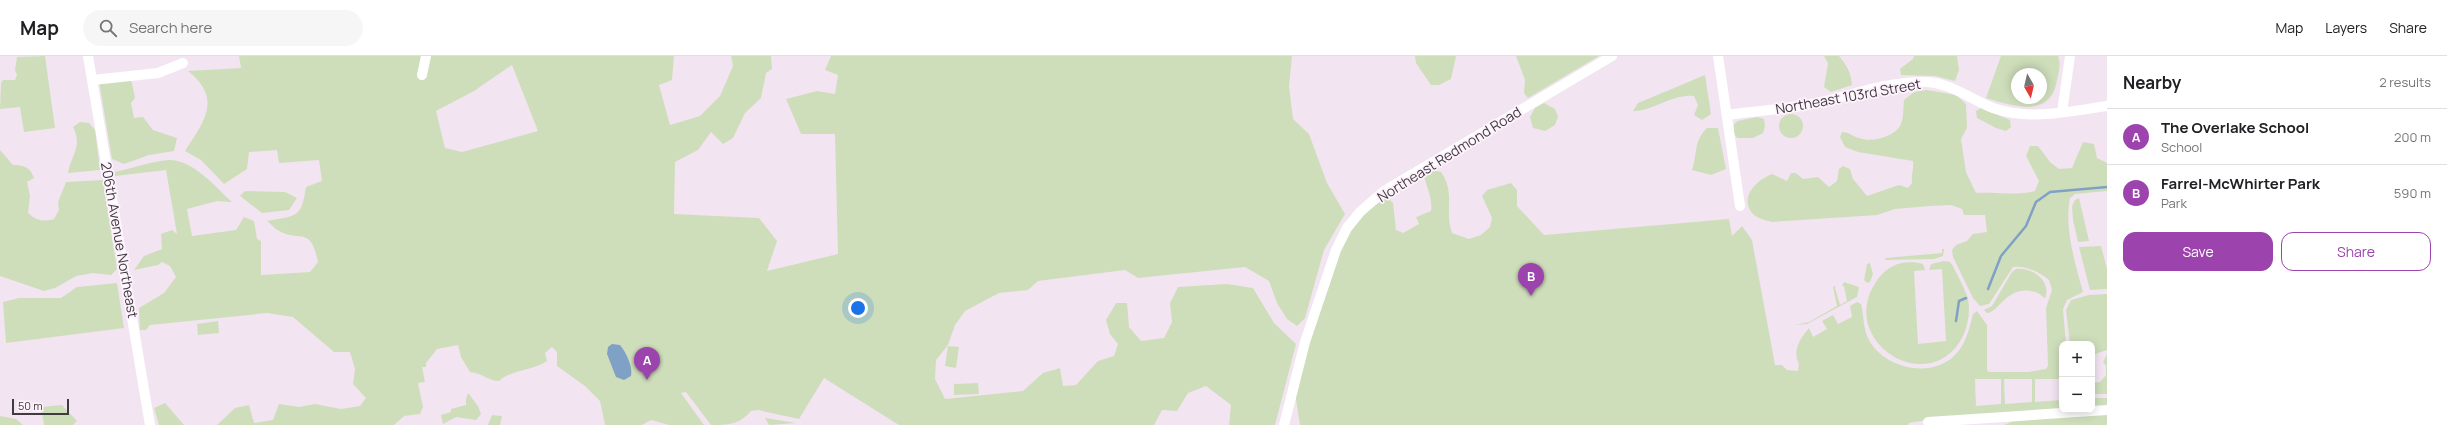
<!DOCTYPE html>
<meta charset="utf-8">
<style>
body{margin:0;font-family:Manrope,sans-serif;background:#f6f6f6;color:#202124}
.controls{position:absolute;right:12px;bottom:12px;display:grid;overflow:hidden;border-radius:8px;box-shadow:0 2px 10px #0003}
.controls button{width:36px;height:36px;display:grid;place-items:center;padding:0;border:0;border-bottom:1px solid #e0e0e0;background:#fff;color:#202124;font:20px sans-serif}
.compass{position:absolute;left:2011px;top:12px;width:36px;height:36px;border-radius:50%;background:#fff;box-shadow:0 2px 10px #0003;rotate:172deg}
.scale{position:absolute;left:12px;bottom:10px;width:57px;box-sizing:border-box;padding-left:4px;border:2px solid #403b40;border-top:0;font-size:11px;line-height:14px;white-space:nowrap;color:#403b40;-webkit-text-stroke:3px #fef3fd;paint-order:stroke}
.you{position:absolute;left:858px;top:252px;width:14px;height:14px;margin:-10px;border:3px solid #fff;border-radius:50%;background:#1a73e8;box-shadow:0 0 0 6px #1a73e833}
.badge{display:grid;place-items:center;width:26px;height:26px;border-radius:50%;background:#9d43ae;color:#fff;font-size:13px;font-weight:700}
.pin{position:absolute;translate:-50% -33px;filter:drop-shadow(0 1px 2px #0008)}
.pin::after{content:'';position:absolute;top:21px;width:14px;height:12px;background:inherit;clip-path:polygon(0 0,100% 0,50% 100%)}
.list{margin:0;padding:0;list-style:none}
h2{display:flex;justify-content:space-between;align-items:center;height:52px;margin:0;padding:0 16px;font-size:17px}
h2 small{font-size:13px;font-weight:400;color:#757577}
.list li{display:grid;grid-template-columns:26px 1fr auto;gap:12px;align-items:center;box-sizing:border-box;height:56px;padding:0 16px;border-top:1px solid #e0e0e0}
.list b{display:block;font-size:15px;white-space:nowrap}
.list p{margin:0;font-size:13px;white-space:nowrap;color:#757577}
.list em{font-size:13px;font-style:normal;color:#757577}
.actions{display:flex;gap:8px;padding:12px 16px}
.actions a{flex:1;padding:9px 0;border:1px solid #9d43ae;border-radius:12px;text-align:center;font-size:14px;color:#9d43ae}
.actions .main{background:#9d43ae;color:#fff}
.icon{flex:none;width:22px;height:22px;fill:none;stroke:currentColor;stroke-width:2;stroke-linecap:round;stroke-linejoin:round}
.map{position:relative;flex:none;width:2107px;height:369px;overflow:hidden}
header{display:flex;align-items:center;gap:24px;box-sizing:border-box;height:56px;padding:0 20px;background:#fff;border-bottom:1px solid #e0e0e0}
header strong{font-size:19px}
nav{display:flex;gap:22px;margin-inline-start:auto;font-size:14px}
.search{width:280px;height:36px;background:#f6f6f6;display:flex;align-items:center;gap:10px;box-sizing:border-box;padding:0 14px;border-radius:22px;color:#757577;font-size:15px}
main{display:flex}
aside{flex:1;background:#fff}
.map>svg:first-child{display:block}
</style>
<header>
<strong>Map</strong>
<div class="search"><svg class="icon" aria-label="search" viewBox="0 0 24 24"><circle cx="10" cy="10" r="6"/><path d="M15 15l6 6"/></svg>Search here</div>
<nav><a>Map</a><a>Layers</a><a>Share</a></nav>
</header>
<main>
<div class="map">
<svg width="2107" height="369" viewBox="0 0 2107 369">
<rect width="100%" height="100%" fill="#f2e5f1"/>
<g fill="#cedebb" fill-rule="evenodd">
<path d="M45 0 55 72 24 76 20 51 0 53 1 27 3 24H15L17 19 15 14 17 1Z"/>
<path d="M239 0H674L672 24 659 29 670 69 700 60 720 40 733 10 731 0H771L772 13 766 17 761 42 745 57 733 82 723 88 711 76 698 94 675 106 674 158 759 162 777 185 767 215 838 198 835 78H801L786 43 817 35 835 38 838 19 825 14 831 0H1292L1289 30 1293 63 1309 78 1327 127 1345 158 1324 194 1305 262 1297 270 1287 263 1277 247 1269 225 1245 211 1138 222 1125 214 1038 225 1028 234 999 237 965 255 955 269 948 289 936 304 935 323 945 343 1023 335 1043 317 1060 312 1063 330 1076 329 1098 305 1114 300 1118 288 1110 278 1106 264 1116 247H1127L1129 271 1141 285 1164 282 1172 266 1170 247 1178 231 1227 228 1253 232 1274 267 1296 288 1275 369H1229L1231 349 1206 330 1188 337 1177 355 1162 354 1154 369H899L824 322 799 363 758 354 751 355C739 369 728 369 711 369L686 336 681 337 704 369H669L651 364 642 369H605L600 345 585 330 557 310V296L552 291 545 297 547 305C532 315 513 313 499 325 489 325 482 317 470 316L461 301 458 289 437 293 426 307V311H422L425 326 418 327 423 351 420 358 404 360 394 369H217L235 352 249 349 254 367 273 364 279 348 299 351 315 348 341 353 360 350 366 342 353 328 355 313 350 296H334L293 261 267 257 150 269 146 274H140L139 252 164 237 176 221 170 210 162 206 158 209 134 214 144 200 162 193 161 178 172 174 177 178 166 114 115 120 114 116C131 113 151 105 169 104 194 104 215 131 232 146L217 145 187 153 192 180 236 174 244 161 254 165 257 183 261 185V219L310 216 318 206C310 169 302 187 279 175 275 173 271 168 267 165 297 159 301 163 306 131L322 125 319 104 279 107 277 94 249 96 247 113 224 128 201 104 185 95C204 65 223 43 188 15L241 12ZM512 9 538 75 462 96 445 92 436 55 474 35Z"/>
<path d="M1415 0H1456L1451 23 1439 29H1431L1416 7Z"/>
<path d="M1516 0H1599L1528 42 1524 37 1525 24Z"/>
<path d="M1824 0H1839C1847 10 1851 16 1852 29L1831 36 1824 31 1828 7Z"/>
<path d="M1914 0H1957L1959 14 1955 25 1935 20 1901 19 1900 13 1913 3Z"/>
<path d="M2001 0H2058C2061 8 2059 16 2057 24 2051 63 2013 50 1986 42ZM2017 18H2041V42H2017Z"/>
<path d="M1705 19 1711 58 1702 64 1694 59 1698 49 1694 40C1674 37 1653 55 1633 55L1638 47Z"/>
<path d="M131 23 135 42 131 47 134 62 143 61 153 74 177 82 174 95 149 99 124 108 112 103 99 25Z"/>
<path d="M1927 34 1956 39 1966 48 1967 72 1961 83 1966 116 1976 137C1996 136 2016 140 2035 135L2039 125 2026 100 2030 90H2038L2050 106 2059 113 2072 112 2083 86 2094 88 2097 102 2107 107V135L2075 138 2070 142C2064 172 2075 207 2083 236L2067 244 2063 253 2066 288H2062L2060 292 2061 323H2035V346L2062 344V352L1927 364 1909 367 1908 369H1300L1294 331 1344 185 1363 158 1387 141 1393 147 1396 174 1403 177 1419 168 1416 161 1431 155C1433 141 1426 132 1424 119L1432 114 1441 116C1456 137 1444 154 1452 177L1469 183 1481 179 1490 171 1492 162 1482 140 1487 134 1511 127 1517 134V150L1544 179 1729 163 1732 180 1742 170 1752 184 1775 309H1782L1787 314 1798 315 1799 308C1792 294 1800 283 1809 272L1813 281 1827 273 1822 265 1833 259 1838 268 1852 261 1850 250 1857 246 1861 248C1864 260 1863 273 1869 284 1884 312 1930 323 1954 300 1966 288 1969 274 1973 258L1977 255 1987 269V314L1989 316H2028L2046 313 2048 310 2046 252 2052 234 2049 224C2039 216 2025 209 2013 211L1989 248 1980 250 1973 242 1953 201 1952 194 1956 189 1967 185 1973 178 1987 176 1985 159H1964L1962 153 1951 149 1930 150 1895 153 1877 159 1772 166C1765 164 1754 162 1750 154 1741 138 1759 123 1772 118L1787 125 1791 117H1796L1803 123 1818 121 1829 131 1837 125 1839 113 1843 110 1850 113 1853 123 1867 140 1899 129 1908 132 1912 127C1911 119 1914 113 1913 105L1858 96 1845 91 1840 81 1842 76C1852 77 1851 80 1859 82 1872 87 1893 81 1900 70 1904 63 1903 52 1904 44L1914 36ZM1975 323H2001V348L1976 350ZM2004 323H2032V346L2005 348Z"/>
<path d="M1544 47 1555 53 1558 61 1555 69 1545 75 1533 72 1530 61 1535 52Z"/>
<path d="M1981 52 2010 64 2011 71 2006 75 1996 72 1977 62 1976 55Z"/>
<circle cx="1791" cy="70" r="12"/>
<path d="M1757 61 1764 63 1765 70 1763 77 1753 82H1737L1734 78V68L1738 65Z"/>
<path d="M80 66 89 67 95 74 100 114 68 117C71 100 83 90 73 71Z"/>
<path d="M1707 72H1718L1726 113 1711 119 1692 114C1698 96 1693 86 1707 72Z"/>
<path d="M0 94 13 109C24 109 30 111 34 122L27 126 30 140 28 157C37 165 43 166 54 163L59 154 58 146 66 126 103 124 117 213 111 219 93 217 76 220 55 232 44 235 0 220Z"/>
<path d="M245 135 285 136 297 142 289 154 262 157 240 140Z"/>
<path d="M2079 142 2089 185 2078 186 2073 164 2072 150 2075 144Z"/>
<path d="M2101 190 2107 213V233L2090 234 2079 191Z"/>
<path d="M1942 193H1944L1943 200 1934 203 1886 204 1885 202 1942 197Z"/>
<path d="M1944 205 1950 206 1953 210C1958 221 1965 232 1968 243 1971 258 1967 275 1959 287 1922 341 1835 281 1878 223 1889 208 1905 203 1923 208L1925 214 1914 215 1918 288 1946 285 1942 213 1929 214 1931 208Z"/>
<path d="M1870 207 1873 218 1870 226 1867 227 1864 224 1867 208Z"/>
<path d="M2016 213C2033 211 2052 226 2045 242 2042 241 2040 237 2035 236 2007 228 1999 257 1987 257L1984 254 1992 250 2012 216Z"/>
<path d="M1844 226 1859 231 1857 241 1807 268 1795 269 1809 266 1837 250 1833 231 1836 230 1835 232 1840 249 1847 245 1844 230H1842Z"/>
<path d="M117 227 124 272 6 287 3 246 19 242H61L77 231Z"/>
<path d="M2107 238V294L2092 299V288H2070L2066 254 2071 244 2089 239Z"/>
<path d="M218 265 219 277 198 279 197 268Z"/>
<path d="M948 290 959 291 956 312 945 310Z"/>
<path d="M2107 298V338H2092V327L2100 326 2106 319V310L2103 306Z"/>
<path d="M978 327 979 338 954 339V328Z"/>
<path d="M468 337 478 350 481 358 476 364 456 361 443 368 441 359 451 356V353L466 349V343Z"/>
<rect x="2092" y="342" width="15" height="8"/>
<path d="M165 347 184 369H159L154 352Z"/>
<path d="M62 349 77 365 73 369H44L41 351Z"/>
<path d="M2107 357V369H2004L2018 363Z"/>
<path d="M492 359 502 360 500 369H488Z"/>
<path d="M0 360 16 363 23 369H0Z"/>
<path d="M765 362 796 367 769 369Z"/>
</g>
<path fill="#80a1c6" d="M612 288 620 289C626 296 633 311 631 320L624 324 616 321 607 298 608 291Z"/>
<g fill="none" stroke-linecap="round" stroke-linejoin="round">
<g stroke="#80a1c6" stroke-width="2.5">
<path d="M1988 233 2001 200 2026 170 2036 146 2050 136 2107 131"/>
<path d="M1956 265 1959 245 1966 242"/>
</g>
<g stroke="#fff" stroke-width="10">
<path d="M88 0 150 369"/>
<path d="M1718 0 1740 150"/>
<path d="M422 19 426 0"/>
<path d="M93 24 158 17 183 7"/>
<path d="M2062 56 2070 0"/>
<path d="M1727 59C1756 55 1787 53 1817 47 1853 39 1889 25 1926 26 1951 27 1970 43 1993 52 2029 65 2071 55 2107 50"/>
<path d="M1928 366 2107 354"/>
<path d="M1284 369 1305 286 1336 194 1347 172 1360 156 1384 135 1612 0"/>
</g>
</g>
<g text-anchor="middle" dominant-baseline="central" stroke-width="3.5" stroke-linejoin="round" paint-order="stroke">
<g font-size="14" fill="#403b40" stroke="#fef3fd">
<text transform="translate(1848 40) rotate(-10)">Northeast 103rd Street</text>
<text transform="translate(1449 98) rotate(-32)">Northeast Redmond Road</text>
<text transform="translate(120 184) rotate(80)">206th Avenue Northeast</text>
</g>
</g>
</svg>
<div class="controls">
<button>+</button>
<button>−</button>
</div>
<svg class="compass" viewBox="-18 -18 36 36"><path d="M0-13l5 13h-10z" fill="#e53935"/><path d="M0 13l5-13h-10z" fill="#757577"/></svg>
<div class="scale">50 m</div>
<div class="you"></div>
<div class="pin badge" style="left:647px;top:324px">A</div>
<div class="pin badge" style="left:1531px;top:240px">B</div>
</div>
<aside>
<h2>Nearby<small>2 results</small></h2>
<ul class="list">
<li><span class="badge">A</span><div><b>The Overlake School</b><p>School</p></div><em>200 m</em></li>
<li><span class="badge">B</span><div><b>Farrel-McWhirter Park</b><p>Park</p></div><em>590 m</em></li>
</ul>
<div class="actions"><a class="main">Save</a><a>Share</a></div>
</aside>
</main>
